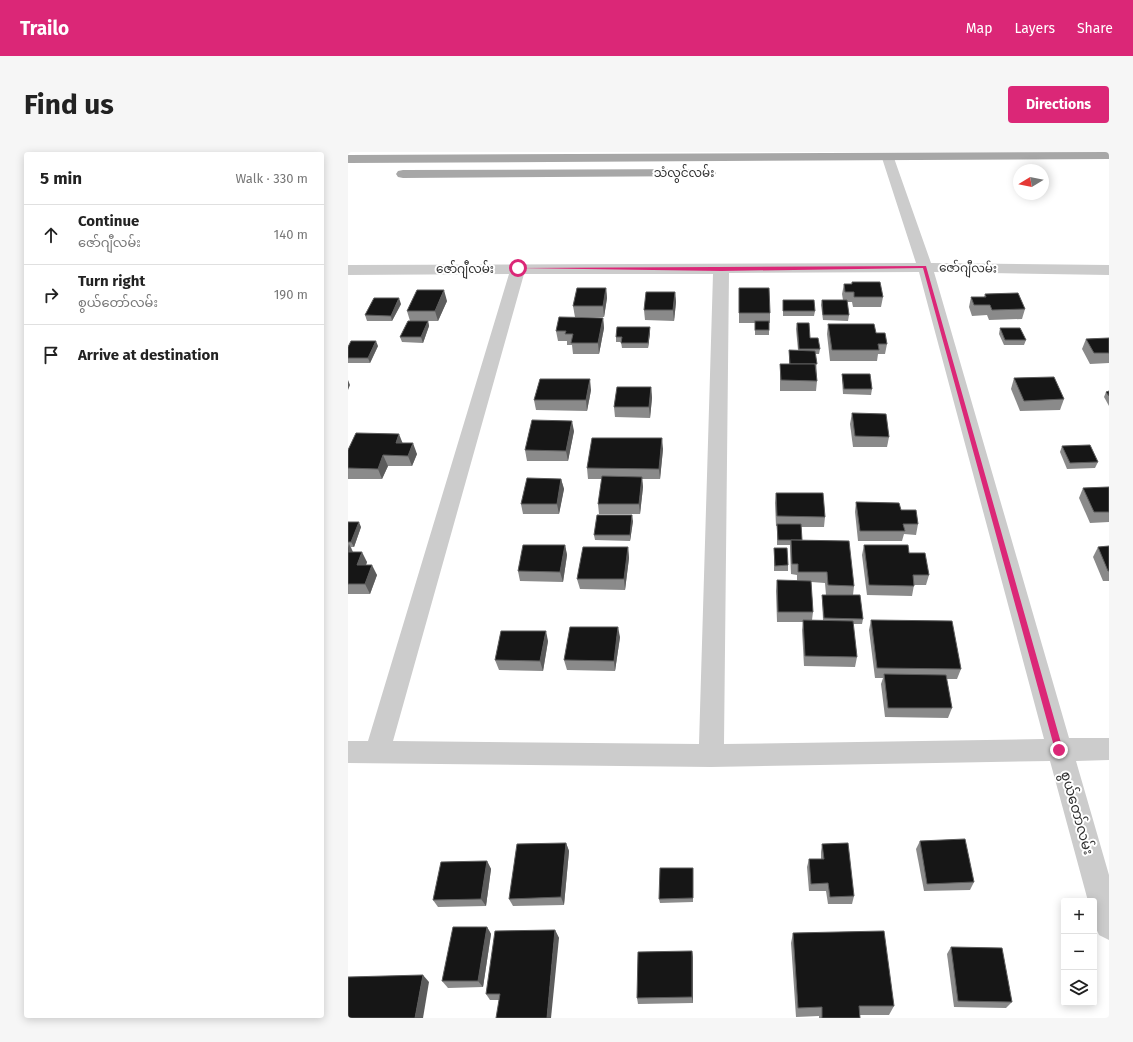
<!DOCTYPE html>
<meta charset="utf-8">
<style>
body{margin:0;font-family:"Fira Sans","Noto Sans Myanmar",sans-serif;background:#f6f6f6;color:#222}
.controls{position:absolute;right:12px;bottom:12px;display:grid;overflow:hidden;border-radius:4px;box-shadow:0 2px 10px #0003}
.controls button{width:36px;height:36px;display:grid;place-items:center;padding:0;border:0;border-bottom:1px solid #e0e0e0;background:#fff;color:#222;font:20px sans-serif}
.compass{position:absolute;left:665px;top:12px;width:36px;height:36px;border-radius:50%;background:#fff;box-shadow:0 2px 10px #0003;rotate:260deg}
.stop{position:absolute;width:12px;height:12px;margin:-9px;border:3px solid #db2777;border-radius:50%;background:#fff}
.stop.end{background:#db2777;border-color:#fff;box-shadow:0 1px 4px #0008}
.list{margin:0;padding:0;list-style:none}
h2{display:flex;justify-content:space-between;align-items:center;height:52px;margin:0;padding:0 16px;font-size:17px}
h2 small{font-size:13px;font-weight:400;color:#767676}
.list li{display:grid;grid-template-columns:26px 1fr auto;gap:12px;align-items:center;box-sizing:border-box;height:60px;padding:0 16px;border-top:1px solid #e0e0e0}
.list b{display:block;font-size:15px;white-space:nowrap}
.list p{margin:0;font-size:13px;white-space:nowrap;color:#767676}
.list em{font-size:13px;font-style:normal;color:#767676}
.icon{flex:none;width:22px;height:22px;fill:none;stroke:currentColor;stroke-width:2;stroke-linecap:round;stroke-linejoin:round}
.map{position:relative;flex:none;width:761px;height:866px;overflow:hidden;border-radius:4px}
header{display:flex;align-items:center;gap:24px;box-sizing:border-box;height:56px;padding:0 20px;background:#db2777;color:#fff}
header strong{font-size:19px}
nav{display:flex;gap:22px;margin-inline-start:auto;font-size:14px}
.intro{display:flex;align-items:center;justify-content:space-between;box-sizing:border-box;height:96px;padding:0 24px}
h1{margin:0;font-size:28px}
.button{padding:10px 18px;border-radius:4px;background:#db2777;color:#fff;font-size:14px;font-weight:700}
main{display:flex;gap:24px;padding:0 24px}
aside{flex:1;background:#fff;border-radius:4px;box-shadow:0 2px 10px #0003}
.map>svg:first-child{display:block}
</style>
<header>
<strong>Trailo</strong>
<nav><a>Map</a><a>Layers</a><a>Share</a></nav>
</header>
<div class="intro"><h1>Find us</h1><a class="button">Directions</a></div>
<main>
<aside>
<h2>5 min<small>Walk · 330 m</small></h2>
<ul class="list">
<li><svg class="icon" aria-label="ahead" viewBox="0 0 24 24"><path d="M12 20V5M6 11l6-6 6 6"/></svg><div><b>Continue</b><p>ဇော်ဂျီလမ်း</p></div><em>140 m</em></li>
<li><svg class="icon" aria-label="right" viewBox="0 0 24 24"><path d="M7 20v-9h11M14 6l5 5-5 5"/></svg><div><b>Turn right</b><p>စွယ်တော်လမ်း</p></div><em>190 m</em></li>
<li><svg class="icon" aria-label="arrive" viewBox="0 0 24 24"><path d="M6 21V4h12l-3 4 3 4H6"/></svg><div><b>Arrive at destination</b></div></li>
</ul>
</aside>
<div class="map">
<svg width="761" height="866" viewBox="0 0 761 866">
<rect width="100%" height="100%" fill="#fff"/>
<g fill="none" stroke-linecap="round" stroke-linejoin="round">
<path fill="#ccc" fill-rule="evenodd" d="M540 2 546 6 583 111 761 113V123L586 120 721 586H761V608L728 609 761 723V788L751 783 746 772V749H740L702 609 363 615 0 611V589H20L161 122 0 123V113L568 111 534 6ZM571 120 696 587 376 592 381 121ZM176 122H365L351 592 45 589Z"/>
<g fill="#a7a7a7" fill-rule="evenodd">
<path d="M761 0V7L0 11V3Z"/>
<path d="M361 17 366 18 368 21 366 24 55 26 50 25 48 22 50 19 55 18Z"/>
</g>
</g>
<g fill="#8a8a8a" fill-rule="evenodd">
<path d="M504 130 535 145 533 155H505L504 150H499L501 163 500 169 475 168 473 153 474 148H495L494 142 496 132H504Z"/>
<path d="M258 136 259 146 256 165H227L225 154Z"/>
<path d="M391 136 422 161V171H421V183H407V171H391Z"/>
<path d="M327 140 328 150 326 169 297 168 296 158Z"/>
<path d="M637 142 677 157 674 167 641 168 639 163 624 164 621 155 623 145H636Z"/>
<path d="M435 148 467 159 466 164H435Z"/>
<path d="M99 149 90 169H80L81 174 75 191 54 190 52 185 62 169 59 159Z"/>
<path d="M53 152 44 169H19L17 163Z"/>
<path d="M255 166 256 176 251 202H225L224 193H219V189H210L208 179Z"/>
<path d="M449 171 472 197 471 202H468L469 229 468 239H432V212H441V198H450L448 177Z"/>
<path d="M480 172 528 181 539 192 537 202H530L529 209H482L479 182Z"/>
<path d="M652 176 678 188 676 193H656L651 182Z"/>
<path d="M302 181 300 196H274L273 190H268V185Z"/>
<path d="M761 186V211L742 212 734 197 738 187Z"/>
<path d="M30 194 22 211H0V195Z"/>
<path d="M494 222 524 237 523 243 495 242 494 228Z"/>
<path d="M666 226 716 247 712 258 672 259 663 237Z"/>
<path d="M303 235 304 246 302 266 267 265 266 255Z"/>
<path d="M243 238 239 259 188 258 186 248Z"/>
<path d="M761 239V254L756 245 758 240Z"/>
<path d="M504 261 541 285 539 295H505L502 272Z"/>
<path d="M226 279 220 309H179L177 298Z"/>
<path d="M55 291 69 302 64 314H40L34 327H0V298Z"/>
<path d="M714 294 750 310 747 316 719 317 712 300Z"/>
<path d="M315 297 312 327H294L295 335 292 362H251L250 352 254 327H240L239 316Z"/>
<path d="M213 327 216 337 211 362H175L173 352Z"/>
<path d="M761 335V370L742 371 731 346 735 336Z"/>
<path d="M428 341 477 365 476 375H453L454 389 506 434 505 443 515 467 514 472H505L509 505 507 515 456 514 454 478 455 470H429L428 439 429 428 449 429V423L443 422 442 399V393H429V374H428L427 351ZM463 430 477 431 478 443H474V448L475 468H464L465 460Z"/>
<path d="M508 350 570 372 568 383 556 382 554 389H510L507 360Z"/>
<path d="M285 369 282 389 247 388 246 383Z"/>
<path d="M0 370 13 375 6 395H3L5 400 19 410 18 413 29 423 22 442H0Z"/>
<path d="M217 393 219 403 215 430 172 429 170 419Z"/>
<path d="M516 393 561 401 581 423 578 433H566L564 444 519 443 514 403Z"/>
<path d="M761 394V429H755L745 405 750 395Z"/>
<path d="M280 395 281 406 277 438 232 437 229 427Z"/>
<path d="M426 396 440 413V419H426Z"/>
<path d="M523 468 613 517 609 527H598L604 556 600 566 537 565 533 532 535 526H527L521 478Z"/>
<path d="M272 485 267 519 219 518 216 508Z"/>
<path d="M200 489 195 519 151 518 147 508Z"/>
<path d="M572 689 626 730 622 738 576 739 568 697Z"/>
<path d="M218 691 221 699 216 753 165 754 161 747Z"/>
<path d="M474 692 506 744 504 752H480L478 739H461L459 715 461 707H473V700Z"/>
<path d="M139 709 143 717 138 754 90 755 85 748Z"/>
<path d="M345 716V750L312 751 311 747Z"/>
<path d="M139 775 143 782 135 835 100 836 94 829Z"/>
<path d="M207 778 211 786 151 848H142L138 842Z"/>
<path d="M445 781 546 854 541 863H512V866H471V864L448 865 443 791Z"/>
<path d="M603 795 664 850 658 856 606 855 599 802Z"/>
<path d="M344 799 345 806V851L290 852 289 846Z"/>
</g>
<g fill="#5c5c5c">
<path d="M258 136 259 146 256 165 255 154Z"/>
<path d="M96 138 99 149 90 169 87 159Z"/>
<path d="M327 140 328 150 326 169 325 158Z"/>
<path d="M51 146 53 152 44 169 43 164Z"/>
<path d="M255 166 256 176 251 202 250 191Z"/>
<path d="M80 169 81 174 75 191 73 185Z"/>
<path d="M302 175V181L300 196V191Z"/>
<path d="M28 189 30 194 22 211 20 206Z"/>
<path d="M242 227 243 238 239 259 238 248Z"/>
<path d="M0 228 2 233 0 238Z"/>
<path d="M303 235 304 246 302 266 301 255Z"/>
<path d="M224 269 226 279 220 309 218 299Z"/>
<path d="M51 282 55 292 48 291Z"/>
<path d="M314 286 315 297 312 327 311 317Z"/>
<path d="M65 291 69 302 64 314 60 304Z"/>
<path d="M35 303 40 314 34 327 30 317Z"/>
<path d="M294 325 295 335 292 362 291 352Z"/>
<path d="M213 327 216 337 211 362 209 352Z"/>
<path d="M284 363 285 369 282 389V383Z"/>
<path d="M11 370 13 375 6 395 3 390Z"/>
<path d="M1 392 6 403H0V396Z"/>
<path d="M217 393 219 403 215 430 212 420Z"/>
<path d="M280 395 281 406 277 438 276 427Z"/>
<path d="M14 400 19 410 14 423 9 413Z"/>
<path d="M24 413 29 423 22 442 17 432Z"/>
<path d="M270 475 272 485 267 519 266 509Z"/>
<path d="M198 479 200 489 195 519 192 509Z"/>
<path d="M218 691 221 699 216 753 213 745Z"/>
<path d="M139 709 143 717 138 754 133 747Z"/>
<path d="M139 775 143 782 135 835 130 829Z"/>
<path d="M207 778 211 786 203 866H199Z"/>
<path d="M344 799 345 806V851L344 845Z"/>
<path d="M75 823 81 830 75 866H67Z"/>
</g>
<g fill="#161616" stroke="#5c5c5c">
<path d="M504 130H532L535 145H506V140H497L496 132H504Z"/>
<path d="M229 136H258L255 154H225Z"/>
<path d="M391 136H421L422 161H391Z"/>
<path d="M69 138H96L87 159H59Z"/>
<path d="M298 140H327L325 158H296Z"/>
<path d="M670 141 677 157 644 158 642 153H626L623 145H638L637 142Z"/>
<path d="M26 146H51L43 164 17 163Z"/>
<path d="M435 148H466L467 159H435Z"/>
<path d="M474 148H499L501 163H475Z"/>
<path d="M211 165 255 166 250 191H223L225 182H217L218 179H208Z"/>
<path d="M60 169H80L73 185H52Z"/>
<rect x="407" y="169" width="14" height="9"/>
<path d="M449 171H461L462 186H470L472 197H451Z"/>
<path d="M480 172H526L528 181H537L539 192H530L531 198H484Z"/>
<path d="M269 175H302L300 191H273L274 185H268Z"/>
<path d="M652 176H672L678 188H657Z"/>
<path d="M761 186V201H746L738 187Z"/>
<path d="M3 189H28L20 206H0V195Z"/>
<path d="M441 198 467 199 469 212H442Z"/>
<path d="M432 212H467L469 229 433 228Z"/>
<path d="M494 222H522L524 237H496Z"/>
<path d="M706 225 716 247 676 249 666 226Z"/>
<path d="M192 227H242L238 248H186Z"/>
<path d="M269 235H303L301 255H266Z"/>
<path d="M761 239V244L758 240Z"/>
<path d="M504 261 538 262 541 285 507 284Z"/>
<path d="M184 268 224 269 218 299 177 298Z"/>
<path d="M8 281 51 282 48 291H65L60 304 35 303 30 317 0 316V298Z"/>
<path d="M244 286H314L311 317 239 316Z"/>
<path d="M742 293 750 310 722 311 714 294Z"/>
<path d="M254 324 294 325 291 352H250Z"/>
<path d="M179 326 213 327 209 352H173Z"/>
<path d="M761 335V360H746L735 336Z"/>
<path d="M428 341H475L477 365 429 364Z"/>
<path d="M508 350 551 351 553 358H568L570 372H555L557 379H512Z"/>
<path d="M249 363H284L282 383H246Z"/>
<path d="M0 370H11L3 390H0Z"/>
<path d="M429 372H453L454 388H430Z"/>
<path d="M443 388 501 389 506 434 480 433 479 420H450V412H444Z"/>
<path d="M175 393H217L212 420 170 419Z"/>
<path d="M516 393H560L561 401H577L581 423H565L566 434 521 433Z"/>
<path d="M761 394V419H760L750 395Z"/>
<path d="M235 395H280L276 427H229Z"/>
<path d="M426 396H439L440 413 427 414Z"/>
<path d="M0 400H14L9 413H24L17 432H0Z"/>
<path d="M429 428 463 429 465 460H430Z"/>
<path d="M474 443H512L515 467 476 466Z"/>
<path d="M455 468 505 469 509 505 457 504Z"/>
<path d="M523 468 604 469 613 517 529 516Z"/>
<path d="M222 475H270L266 509 216 508Z"/>
<path d="M153 479H198L192 509 147 508Z"/>
<path d="M536 522 598 523 604 556H540Z"/>
<path d="M617 687 626 730 579 732 572 689Z"/>
<path d="M218 691 213 745 161 747 169 692Z"/>
<path d="M500 691 506 744 482 745 480 731 463 732 461 707H476L474 692Z"/>
<path d="M139 709 133 747 85 748 93 710Z"/>
<path d="M312 716H345V746L311 747Z"/>
<path d="M105 775H139L130 829H94Z"/>
<path d="M207 778 199 866H148L152 842H138L147 779Z"/>
<path d="M536 779 546 854H511L512 866H474V855L450 856 445 781Z"/>
<path d="M603 795 654 796 664 850 610 849Z"/>
<path d="M344 799V845L289 846 290 800Z"/>
<path d="M75 823 67 866H0V825Z"/>
</g>
<path fill="#db2777" d="M578 114 715 598 711 601 707 598 575 116 373 119 168 116Z"/>
<g text-anchor="middle" dominant-baseline="central" stroke-width="4" stroke-linejoin="round" paint-order="stroke">
<g font-size="12" fill="#2f2f2f" stroke="#fff">
<text x="336" y="21">သံလွင်လမ်း</text>
<text transform="translate(620 116) rotate(1)">ဇော်ဂျီလမ်း</text>
<text x="117" y="117">ဇော်ဂျီလမ်း</text>
</g>
<g font-size="14" fill="#2f2f2f" stroke="#fff">
<text transform="translate(729 661) rotate(74)">စွယ်တော်လမ်း</text>
</g>
</g>
</svg>
<div class="controls">
<button>+</button>
<button>−</button>
<button><svg class="icon" aria-label="layers" viewBox="0 0 24 24"><path d="M12 4l9 5-9 5-9-5zM3 14l9 5 9-5"/></svg></button>
</div>
<svg class="compass" viewBox="-18 -18 36 36"><path d="M0-13l5 13h-10z" fill="#e53935"/><path d="M0 13l5-13h-10z" fill="#767676"/></svg>
<div class="stop" style="left:170px;top:116px"></div>
<div class="stop end" style="left:711px;top:598px"></div>
</div>
</main>
